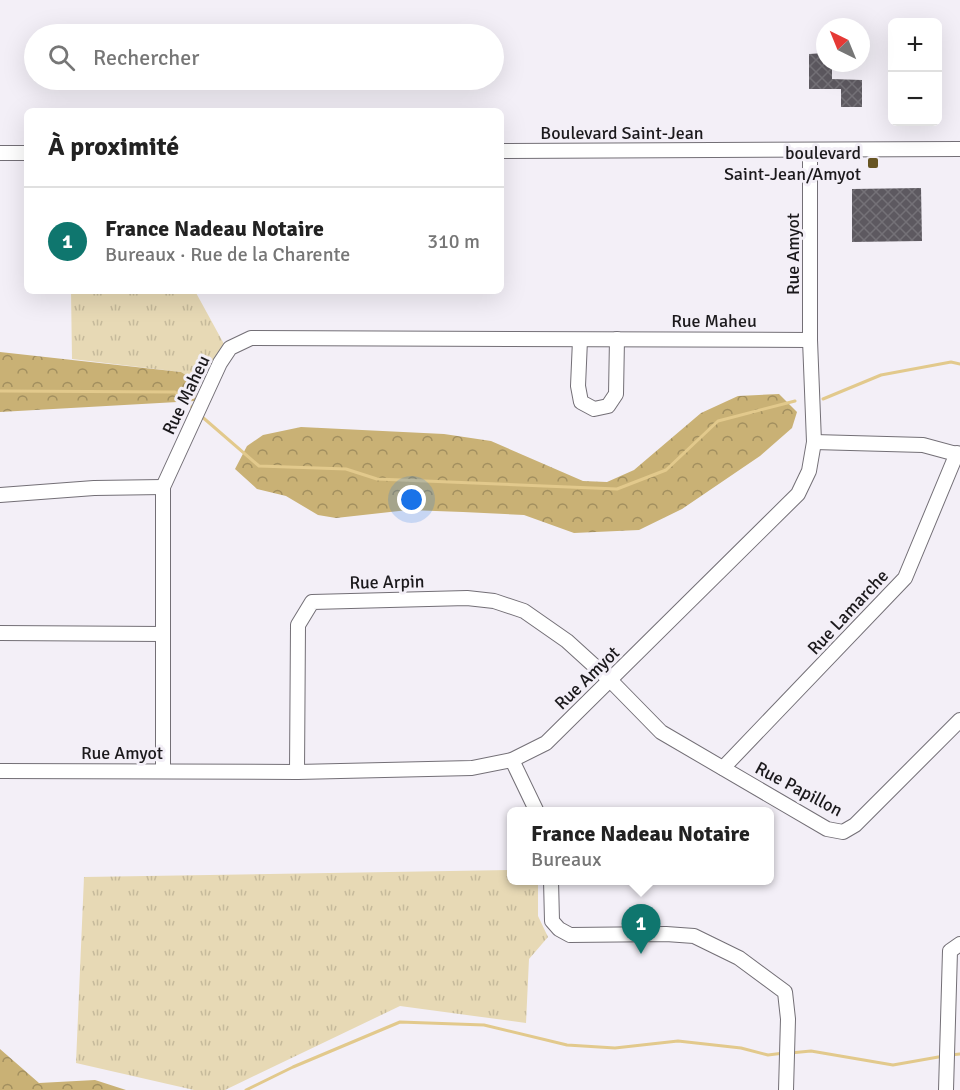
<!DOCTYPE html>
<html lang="fr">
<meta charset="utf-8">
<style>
body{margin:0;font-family:Signika,sans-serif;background:#f2f2f2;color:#222}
.controls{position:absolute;right:18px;top:18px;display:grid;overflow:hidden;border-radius:9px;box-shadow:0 6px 24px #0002}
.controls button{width:54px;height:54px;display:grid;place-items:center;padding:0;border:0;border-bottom:2px solid #e0e0e0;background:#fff;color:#222;font:30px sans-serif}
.compass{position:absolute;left:816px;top:18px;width:54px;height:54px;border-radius:50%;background:#fff;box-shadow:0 6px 24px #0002;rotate:317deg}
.you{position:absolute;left:412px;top:500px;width:21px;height:21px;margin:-15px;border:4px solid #fff;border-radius:50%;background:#1a73e8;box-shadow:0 0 0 9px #1a73e833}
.badge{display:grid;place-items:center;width:39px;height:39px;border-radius:50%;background:#0f766e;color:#fff;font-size:20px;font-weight:700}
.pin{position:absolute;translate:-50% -50px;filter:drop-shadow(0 2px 3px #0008)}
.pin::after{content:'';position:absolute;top:32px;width:21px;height:18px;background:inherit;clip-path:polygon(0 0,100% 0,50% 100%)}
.popup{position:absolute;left:507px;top:807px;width:267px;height:78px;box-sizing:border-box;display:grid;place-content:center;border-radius:9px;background:#fff;filter:drop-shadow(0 2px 4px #0005);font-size:20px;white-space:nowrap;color:#767676}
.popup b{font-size:22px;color:#222}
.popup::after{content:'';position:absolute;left:50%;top:100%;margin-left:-12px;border:12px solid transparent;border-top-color:#fff}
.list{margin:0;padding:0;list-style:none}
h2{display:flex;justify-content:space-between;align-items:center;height:78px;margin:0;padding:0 24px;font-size:26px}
h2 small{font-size:20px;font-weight:400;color:#767676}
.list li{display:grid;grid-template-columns:39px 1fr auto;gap:18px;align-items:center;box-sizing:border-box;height:108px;padding:0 24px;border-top:2px solid #e0e0e0}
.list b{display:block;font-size:22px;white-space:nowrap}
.list p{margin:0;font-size:20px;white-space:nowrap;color:#767676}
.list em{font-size:20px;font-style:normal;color:#767676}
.icon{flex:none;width:33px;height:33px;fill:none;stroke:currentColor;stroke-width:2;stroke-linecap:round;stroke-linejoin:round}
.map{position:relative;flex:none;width:960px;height:1090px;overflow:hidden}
.search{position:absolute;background:#fff;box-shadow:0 6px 24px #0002;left:24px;top:24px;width:480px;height:66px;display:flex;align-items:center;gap:15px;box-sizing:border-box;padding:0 21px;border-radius:33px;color:#767676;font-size:22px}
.panel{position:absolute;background:#fff;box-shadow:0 6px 24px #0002;left:24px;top:108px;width:480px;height:186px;border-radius:9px}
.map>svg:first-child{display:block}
</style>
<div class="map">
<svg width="960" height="1090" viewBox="0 0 960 1090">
<defs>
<pattern id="grass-tufts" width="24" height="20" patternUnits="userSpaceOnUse" patternTransform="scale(1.5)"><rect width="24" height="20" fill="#e7d9b5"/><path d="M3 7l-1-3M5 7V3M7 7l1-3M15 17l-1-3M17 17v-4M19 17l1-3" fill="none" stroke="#c6ba9b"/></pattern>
<pattern id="forest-crowns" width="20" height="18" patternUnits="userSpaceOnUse" patternTransform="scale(1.5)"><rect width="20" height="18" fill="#c9b175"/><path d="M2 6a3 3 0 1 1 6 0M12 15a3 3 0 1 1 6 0" fill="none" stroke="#a28f5f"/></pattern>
<pattern id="building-cross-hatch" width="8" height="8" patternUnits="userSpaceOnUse" patternTransform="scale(1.5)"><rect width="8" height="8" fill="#5d5960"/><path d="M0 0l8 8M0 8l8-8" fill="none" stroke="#747177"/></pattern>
</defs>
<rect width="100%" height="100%" fill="#f3eff7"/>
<g fill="url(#grass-tufts)">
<path d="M71 291H195L224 344 198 382 181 372 72 359Z"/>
<path d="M512 870V880L538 881V916L548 937 529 959 526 1023 400 1006 225 1090H194L76 1063 84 877Z"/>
</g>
<g fill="url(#forest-crowns)">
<path d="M0 352 181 372 198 382 195 401 0 412Z"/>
<path d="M779 394 797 412 792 428 760 456 682 509 639 530 574 533 524 515 463 512 408 510 336 518 318 515 286 496 257 489 235 469 247 446 263 435 301 427 444 434 491 441 583 481 607 482 634 470 701 413 738 396Z"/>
<path d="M0 1049 39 1083 95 1080 126 1090H0Z"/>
</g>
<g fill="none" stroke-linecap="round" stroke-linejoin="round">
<g stroke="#e2c98c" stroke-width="3">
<path d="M0 391 175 392 193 408"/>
<path d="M823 399 881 375 951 362 960 364"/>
<path d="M200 415 259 466 346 469 377 479 617 489 666 470 718 421 795 401"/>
<path d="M790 1053 811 1051 893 1065 944 1056"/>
<path d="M950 1055 960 1054"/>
<path d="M246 1090 293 1067 400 1022 484 1025 567 1045 615 1048 678 1041 741 1048 768 1055 784 1053"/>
</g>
</g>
<g fill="url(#building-cross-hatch)">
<path d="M825 53V63H832V79L862 80V107H841V89H809V54Z"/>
<path d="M921 188 922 241 852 242V189Z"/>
</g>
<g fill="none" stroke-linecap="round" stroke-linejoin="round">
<defs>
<g id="minor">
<path d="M501 151 960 149"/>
<path d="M0 153H27"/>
<path d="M580 340 578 386 581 402 594 409 608 406 616 394 617 339"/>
<path d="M814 442 923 445 960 455"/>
<path d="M0 495 94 488 163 487"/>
<path d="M0 633 163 634"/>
<path d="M512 760 537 812"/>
<path d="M723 768 905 578 957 453"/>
<path d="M0 771 297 772 472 768 512 760 546 743 798 494 809 471 814 442 810 340V150"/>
<path d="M163 771V487L220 363 230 348 251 338 810 340"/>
<path d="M297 772 298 625 312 602 467 598 494 601 524 611 567 641 611 681 661 732 827 829 843 832 855 825 960 720"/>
<path d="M551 880 552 921 559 929 570 935 666 934 694 936 739 958 785 992 788 1019 786 1090"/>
<path d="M946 1090 950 951 960 944"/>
</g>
</defs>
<use href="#minor" stroke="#736f76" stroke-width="16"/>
<use href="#minor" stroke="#fff" stroke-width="14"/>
</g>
<rect fill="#675523" stroke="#f3eff7" stroke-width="2" x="867" y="157" width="12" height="12" rx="3"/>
<g text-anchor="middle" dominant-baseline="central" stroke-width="6" stroke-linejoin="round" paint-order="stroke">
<g font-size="18" fill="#1b191c" stroke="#f3eff7">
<text x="622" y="133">Boulevard Saint-Jean</text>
<text transform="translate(793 254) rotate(-90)">Rue Amyot</text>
<text x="714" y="321">Rue Maheu</text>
<text transform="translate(186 395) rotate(-64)">Rue Maheu</text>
<text transform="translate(387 582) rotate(-1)">Rue Arpin</text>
<text transform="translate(848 612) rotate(-47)">Rue Lamarche</text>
<text transform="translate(587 678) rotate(-44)">Rue Amyot</text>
<text x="122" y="753">Rue Amyot</text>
<text transform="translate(799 789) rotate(28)">Rue Papillon</text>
</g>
<g font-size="18" fill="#1b191c" stroke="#f3eff7" text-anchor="end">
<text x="861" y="153">boulevard<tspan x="861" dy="21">Saint-Jean/Amyot</tspan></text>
</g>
</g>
</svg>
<div class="controls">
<button>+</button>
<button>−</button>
</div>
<svg class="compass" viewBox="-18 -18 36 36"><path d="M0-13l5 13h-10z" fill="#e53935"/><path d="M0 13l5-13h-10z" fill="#767676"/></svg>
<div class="you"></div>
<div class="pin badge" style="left:641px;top:954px">1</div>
<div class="popup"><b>France Nadeau Notaire</b>Bureaux</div>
<div class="search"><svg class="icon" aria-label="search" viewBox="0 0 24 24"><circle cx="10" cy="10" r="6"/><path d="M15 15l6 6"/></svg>Rechercher</div>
<section class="panel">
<h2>À proximité<small></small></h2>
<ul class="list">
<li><span class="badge">1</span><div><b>France Nadeau Notaire</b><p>Bureaux · Rue de la Charente</p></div><em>310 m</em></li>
</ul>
</section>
</div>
